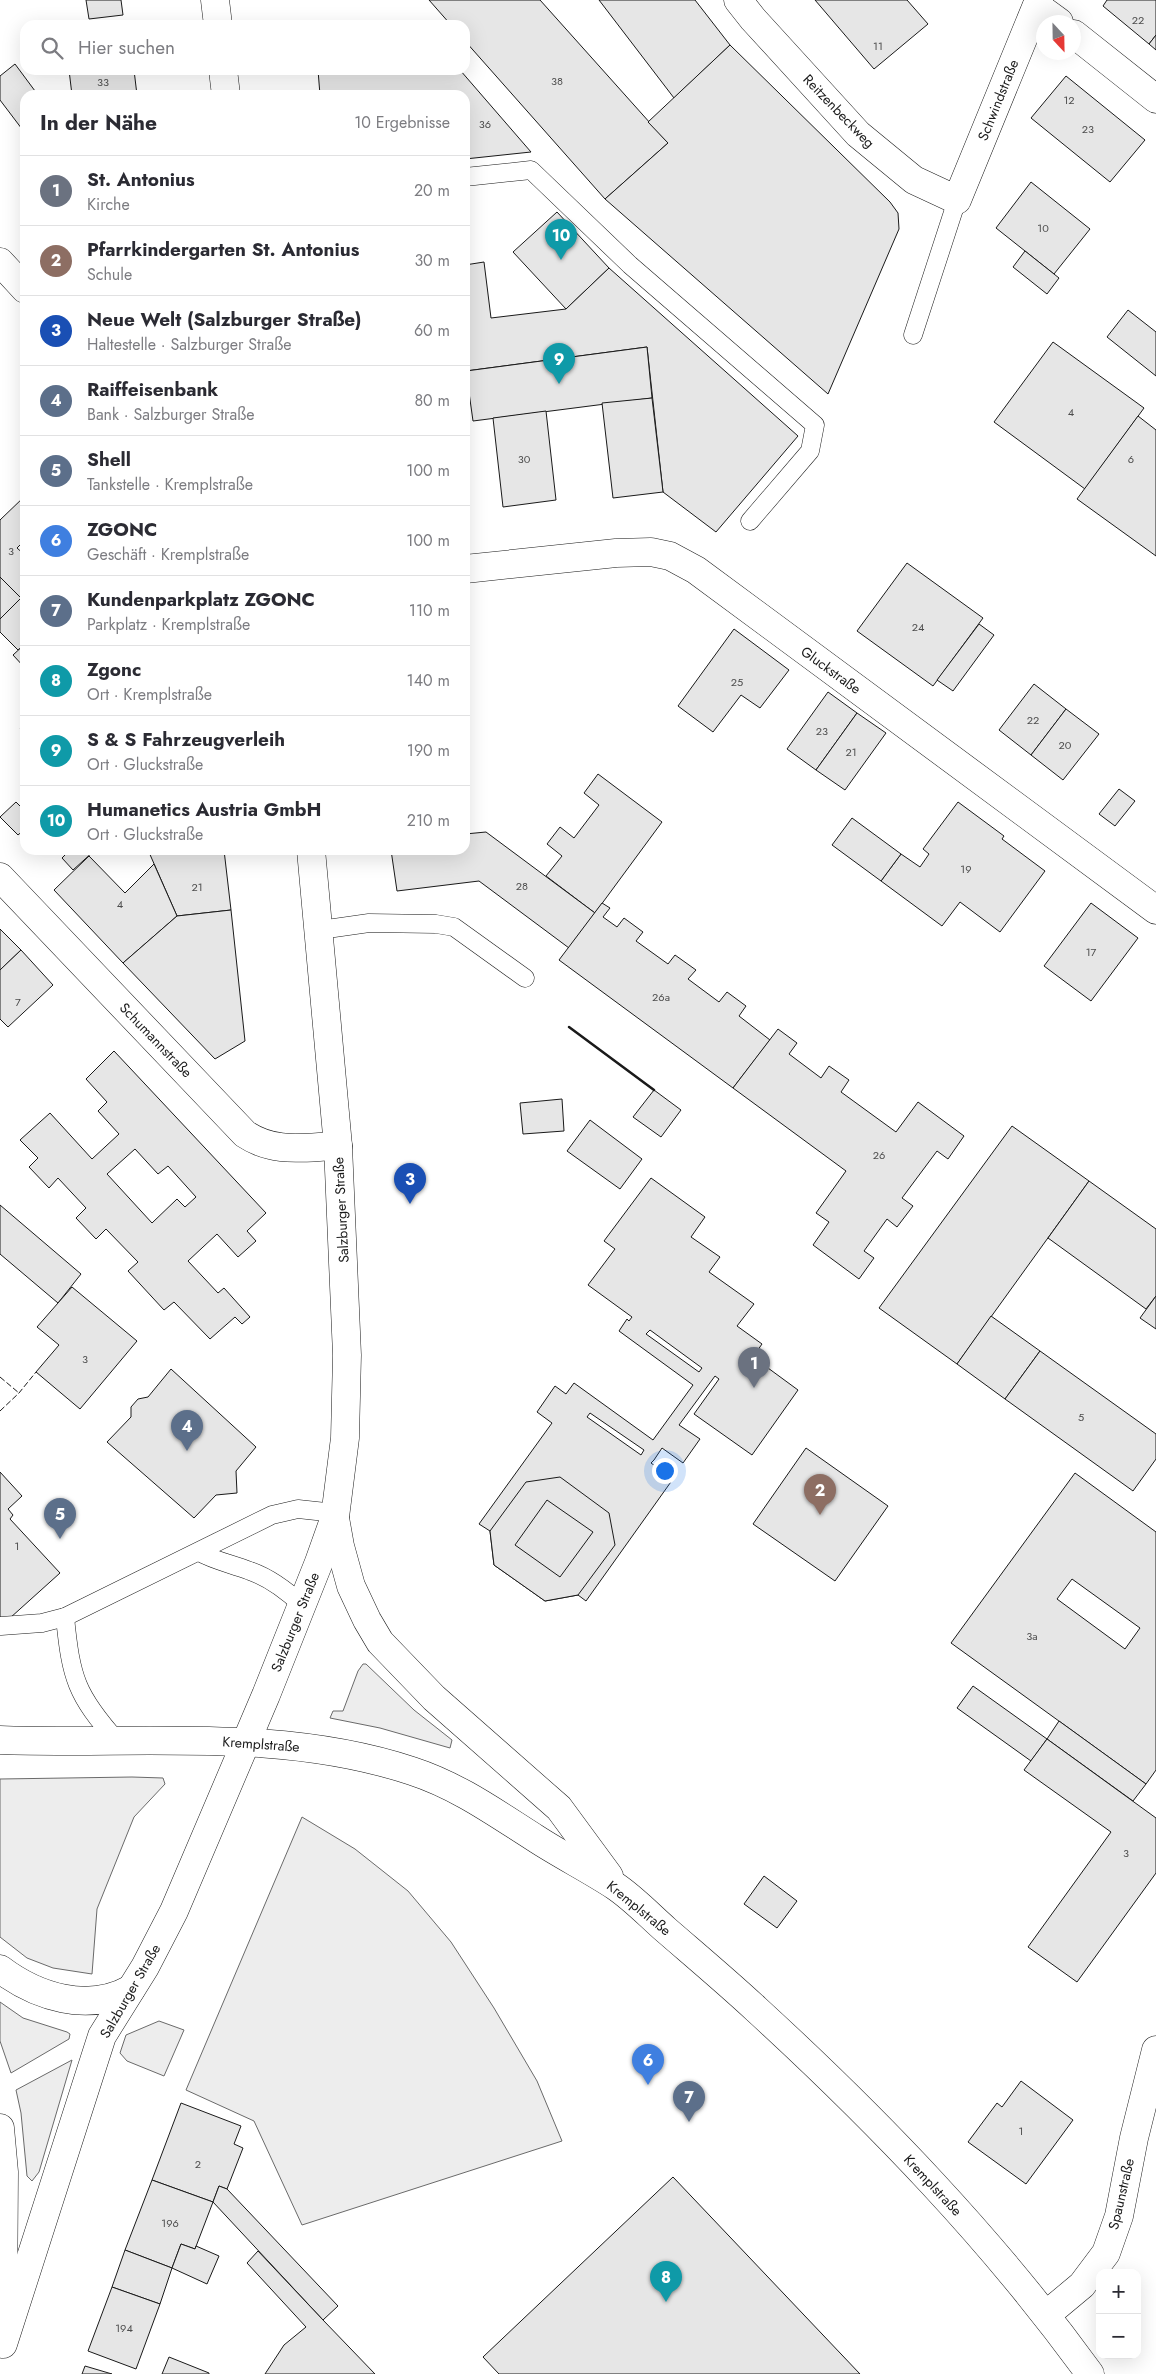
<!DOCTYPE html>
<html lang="de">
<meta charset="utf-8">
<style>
body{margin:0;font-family:Jost,sans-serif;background:#f2f2f3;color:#2b2b33}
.controls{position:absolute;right:15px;bottom:15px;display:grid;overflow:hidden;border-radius:10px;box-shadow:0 5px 20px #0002}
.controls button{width:45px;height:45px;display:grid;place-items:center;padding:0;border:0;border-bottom:1px solid #e1e1e2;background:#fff;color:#2b2b33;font:25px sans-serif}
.compass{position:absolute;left:1036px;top:15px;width:45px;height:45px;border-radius:50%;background:#fff;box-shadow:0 5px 20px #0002;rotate:158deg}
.you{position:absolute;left:664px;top:1470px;width:18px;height:18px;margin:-12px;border:4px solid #fff;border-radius:50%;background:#1a73e8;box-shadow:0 0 0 8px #1a73e833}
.badge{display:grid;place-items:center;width:32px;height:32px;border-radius:50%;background:#ea580c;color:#fff;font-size:16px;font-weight:700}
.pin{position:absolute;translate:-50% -41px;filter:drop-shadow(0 1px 2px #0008)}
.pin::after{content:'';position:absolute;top:26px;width:18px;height:15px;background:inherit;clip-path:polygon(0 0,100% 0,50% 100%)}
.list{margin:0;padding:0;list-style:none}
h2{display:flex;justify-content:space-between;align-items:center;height:65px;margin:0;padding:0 20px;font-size:21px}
h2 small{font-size:16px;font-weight:400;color:#7c7c81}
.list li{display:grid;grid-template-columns:32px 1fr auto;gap:15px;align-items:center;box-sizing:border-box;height:70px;padding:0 20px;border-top:1px solid #e1e1e2}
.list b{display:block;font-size:19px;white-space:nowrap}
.list p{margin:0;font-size:16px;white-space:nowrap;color:#7c7c81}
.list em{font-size:16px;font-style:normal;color:#7c7c81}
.icon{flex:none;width:28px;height:28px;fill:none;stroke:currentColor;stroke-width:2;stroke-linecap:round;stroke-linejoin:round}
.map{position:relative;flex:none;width:1156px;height:2374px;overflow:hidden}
.search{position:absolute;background:#fff;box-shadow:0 5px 20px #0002;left:20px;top:20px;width:450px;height:55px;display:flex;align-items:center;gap:12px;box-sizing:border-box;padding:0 18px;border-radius:15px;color:#7c7c81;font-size:19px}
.panel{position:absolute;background:#fff;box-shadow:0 5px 20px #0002;left:20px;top:90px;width:450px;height:765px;border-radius:15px}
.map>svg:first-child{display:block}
</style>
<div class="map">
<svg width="1156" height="2374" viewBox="0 0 1156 2374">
<rect width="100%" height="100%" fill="#fff"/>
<g fill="#ededed" stroke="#6a6a6a">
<path d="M363 1664H366L414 1710 452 1740 450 1748 380 1728 330 1718 333 1711H343L358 1671Z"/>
<path d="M132 1777 163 1778 165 1784 134 1817 97 1909 92 1974 53 1968 27 1958 0 1937V1779Z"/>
<path d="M302 1817 355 1849 408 1891 451 1942 494 2008 537 2081 562 2141 302 2225 254 2121 186 2090Z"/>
<path d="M0 2002 23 2018 67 2032 70 2034 69 2039 11 2073 0 2041Z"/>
<path d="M159 2021 184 2030 164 2076 127 2061 120 2053 126 2035Z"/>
<path d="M72 2060 39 2172 32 2181 27 2176 21 2113 16 2090Z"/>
</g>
<g fill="#e6e6e6" stroke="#1a1a1a" fill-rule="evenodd">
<path d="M86 0H121L123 15 89 19Z"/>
<path d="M429 0H540L668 143 605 199 465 41V25H451Z"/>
<path d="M599 0H695L730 45 674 98Z"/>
<path d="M815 0H907L928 24 874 69Z"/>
<path d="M1107 0H1156V35L1149 44 1103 6Z"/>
<path d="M1156 35V50L1149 44Z"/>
<path d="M730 45 890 202 898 213 899 229 828 394 605 199 668 143 648 122Z"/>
<path d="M15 64 38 95H25V133L0 100V76Z"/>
<path d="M69 70H134L137 95H72Z"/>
<path d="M318 70H460L531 152 465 159V95H320Z"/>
<path d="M1066 76 1145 140 1110 182 1031 118Z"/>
<path d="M1031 182 1090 229 1054 274 996 228Z"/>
<path d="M557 212 609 268 566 309 513 252Z"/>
<path d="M25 213V222L20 217Z"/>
<path d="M1025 251 1059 278 1047 294 1013 267Z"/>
<path d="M484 262 491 318 566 309 609 268 798 436 716 532 663 492 647 347 466 371 465 265Z"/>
<path d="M1128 310 1156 332V376L1107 337Z"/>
<path d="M1053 342 1144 408 1085 489 994 422Z"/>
<path d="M647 347 652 398 473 421 466 371Z"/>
<path d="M652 398 663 492 613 498 602 403Z"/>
<path d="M546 411 556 500 503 507 493 418Z"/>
<path d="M1138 416 1156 430V556L1077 499Z"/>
<path d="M25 496V540L17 548 25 555V603L0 577V520Z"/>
<path d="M907 563 983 618 933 686 857 631Z"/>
<path d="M0 577 21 598 0 619Z"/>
<path d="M21 598 25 603V644L18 650 0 632V619Z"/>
<path d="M979 624 994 635 953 691 937 680Z"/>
<path d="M734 629 789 670 760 708 741 695 713 732 678 706Z"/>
<path d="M25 644V668L13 655Z"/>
<path d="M1034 684 1066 709 1031 755 999 730Z"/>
<path d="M828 692 857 713 816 770 787 749Z"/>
<path d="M1066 709 1099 734 1063 780 1031 755Z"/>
<path d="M857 713 886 733 845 790 816 770Z"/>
<path d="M25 723V734L20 728Z"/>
<path d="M598 774 662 822 595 913 546 876 562 856 547 844 560 827 574 838 599 805 584 793Z"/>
<path d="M1119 789 1135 801 1115 826 1099 814Z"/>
<path d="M16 802 25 811V829L18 835 0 817Z"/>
<path d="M958 802 1004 836 1002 839 1045 871 1000 932 960 902 942 926 881 881 901 854 920 867 929 854 923 849Z"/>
<path d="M852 818 901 854 881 881 832 845Z"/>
<path d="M486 832 595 913 569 948 479 881 397 891 391 850H465V834Z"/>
<path d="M70 850H95L73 870 62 858Z"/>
<path d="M148 850H224L231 910 177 916Z"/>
<path d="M89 856 125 893 154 864 177 916 123 963 54 890Z"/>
<path d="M602 903 610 908 603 917 617 927 624 918 643 932 636 941 668 964 675 955 696 970 688 979 719 1002 727 992 746 1006 739 1016 770 1040 733 1088 559 960Z"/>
<path d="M1091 903 1138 938 1091 1001 1044 966Z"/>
<path d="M231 910 245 1041 215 1059 123 963 177 916Z"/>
<path d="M0 929 21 950 0 970Z"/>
<path d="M21 950 53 985 8 1027 0 1019V970Z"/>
<path d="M778 1029 797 1043 789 1054 821 1078 829 1066 849 1080 841 1092 896 1132 918 1102 964 1136 948 1159 937 1151 902 1198 913 1206 897 1227 887 1219 864 1251 874 1258 859 1279 813 1245 829 1222 816 1213 846 1171 733 1088Z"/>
<path d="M114 1051 266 1213 247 1231 256 1241 238 1257 217 1234 188 1261 218 1293 224 1288 250 1317 242 1324 235 1317 210 1339 174 1302 164 1310 128 1271 138 1262 106 1229 96 1239 76 1218 86 1208 58 1178 49 1188 29 1167 38 1158 20 1140 50 1113 92 1159 119 1134 98 1111 107 1102 86 1079ZM135 1149 158 1174 168 1166 196 1197 185 1207 177 1199 152 1223 107 1174Z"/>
<path d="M654 1090 681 1110 661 1137 633 1117Z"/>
<path d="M562 1099 564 1131 523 1134 520 1103Z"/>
<path d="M590 1120 642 1159 620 1189 567 1151Z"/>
<path d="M1012 1126 1089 1181 957 1364 879 1308Z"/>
<path d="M651 1178 705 1217 691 1237 720 1257 709 1272 754 1304 737 1326 762 1344 753 1357 798 1390 752 1455 694 1414 719 1379 715 1376 679 1425 700 1439 683 1463 662 1448 654 1460 651 1463 673 1479 586 1601 578 1595 545 1601 494 1565 490 1531 479 1524 552 1423 537 1412 555 1386 566 1394 574 1383 653 1440 693 1385 619 1331 627 1319 629 1321 632 1317 588 1285 615 1249 604 1241ZM650 1330 702 1368 699 1372 646 1334ZM590 1413 644 1450 641 1455 587 1417Z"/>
<path d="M1089 1181 1156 1229V1296L1146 1309 1048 1238Z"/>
<path d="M0 1205 81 1274 58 1303 0 1254Z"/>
<path d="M72 1287 137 1341 80 1409 36 1372 59 1345 37 1327Z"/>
<path d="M1156 1296V1329L1140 1318Z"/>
<path d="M991 1316 1040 1351 1005 1399 957 1364Z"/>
<path d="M1040 1351 1156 1434V1459L1133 1491 1005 1399Z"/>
<path d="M171 1369 256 1447 236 1471 237 1493 216 1495 194 1518 107 1442 131 1417V1407L138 1399 148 1397Z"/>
<path d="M806 1448 888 1506 835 1581 753 1524Z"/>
<path d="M0 1472 22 1496 8 1509 13 1515 10 1519 60 1573 0 1627Z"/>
<path d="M1075 1473 1156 1532V1770L1146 1784 951 1643ZM1072 1579 1140 1628 1125 1649 1057 1599Z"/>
<path d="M560 1477 609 1513 615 1545 578 1595 545 1601 494 1565 490 1531 526 1482Z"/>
<path d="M547 1500 593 1532 560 1577 515 1545Z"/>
<path d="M973 1686 1047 1739 1031 1761 957 1708Z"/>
<path d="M1059 1721 1146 1784 1133 1801 1047 1739Z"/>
<path d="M1047 1739 1156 1818V1873L1077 1982 1028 1947 1111 1832 1024 1770Z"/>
<path d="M764 1876 797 1901 777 1928 744 1904Z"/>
<path d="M1021 2081 1073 2120 1026 2184 968 2142 997 2103 1002 2107Z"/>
<path d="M181 2103 241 2126 234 2144 243 2148 227 2189 219 2186 213 2202 152 2180Z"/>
<path d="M673 2177 860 2374H499L483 2357Z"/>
<path d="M152 2180 213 2202 195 2249 181 2244 172 2268 125 2250Z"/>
<path d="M219 2186 227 2189 338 2306 323 2320 213 2202Z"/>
<path d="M181 2244 195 2249 196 2246 219 2256 207 2284 172 2268Z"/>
<path d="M125 2250 172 2268 160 2304 112 2287Z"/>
<path d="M258 2251 323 2320 375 2374H265L284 2345 306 2327 247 2263Z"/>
<path d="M112 2287 160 2304 136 2369 88 2351Z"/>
<path d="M169 2357 209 2373V2374H162Z"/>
<path d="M85 2366 112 2374H82Z"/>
</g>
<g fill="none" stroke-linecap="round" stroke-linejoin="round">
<defs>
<g id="service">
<path d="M465 177 531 170 630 265 815 425 810 451 750 521"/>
<path d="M913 335 957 200"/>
<path d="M320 930 369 923 436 924 454 927 525 978"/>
<path d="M199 1552C215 1561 232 1564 250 1571 270 1578 286 1590 302 1605"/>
<path d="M65 1617C71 1678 76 1695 117 1741"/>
<path d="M1 1626 42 1623 65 1617 272 1515 298 1509 335 1513"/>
</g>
<g id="minor">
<path d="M738 0 753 19 858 134 914 180 957 200 1039 0"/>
<path d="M1037 6 1059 22"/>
<path d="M1074 34 1156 99"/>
<path d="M0 262 25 289"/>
<path d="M465 569 616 553 651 552 670 556 696 570 1156 910"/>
<path d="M0 877 245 1134C275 1154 304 1147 338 1146"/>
<path d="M1046 2315 1082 2285 1106 2253 1119 2216 1134 2138 1156 2050"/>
</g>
<g id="primary">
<path d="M215 0 218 25"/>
<path d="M223 70 226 95"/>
<path d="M335 1518 340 1546 351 1586 367 1620 380 1642 434 1698 559 1808 609 1876"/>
<path d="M0 1740C137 1745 280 1727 412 1771 458 1786 494 1812 535 1838 561 1855 589 1869 615 1886 633 1898 649 1915 666 1930 696 1956 727 1982 756 2009 878 2121 993 2240 1090 2374"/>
<path d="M0 1969C37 1997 88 2013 131 1989"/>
<path d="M0 2128 4 2172 3 2317"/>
<path d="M3 2344 102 2036 145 1967 174 1911 266 1695 319 1562 335 1517 345 1438 347 1355 338 1146 311 850"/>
</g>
</defs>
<use href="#service" stroke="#1a1a1a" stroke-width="19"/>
<use href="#minor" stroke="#1a1a1a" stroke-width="29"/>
<use href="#primary" stroke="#1a1a1a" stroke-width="29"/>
<use href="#service" stroke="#fff" stroke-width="18"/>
<use href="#minor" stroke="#fff" stroke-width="28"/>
<use href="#primary" stroke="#fff" stroke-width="28"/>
<g stroke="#1a1a1a" stroke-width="1" stroke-dasharray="6 2.5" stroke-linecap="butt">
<path d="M0 1377 19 1393"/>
<path d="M0 1411 19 1393 36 1372"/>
</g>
<path stroke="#1a1a1a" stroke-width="2.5" d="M569 1027 654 1090"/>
</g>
<g text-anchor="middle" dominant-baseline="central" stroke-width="4" stroke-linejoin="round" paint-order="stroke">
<g font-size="11" fill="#4d4d4d">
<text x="1138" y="20">22</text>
<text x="878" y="46">11</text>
<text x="557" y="81">38</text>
<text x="103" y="82">33</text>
<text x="1069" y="100">12</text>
<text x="485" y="124">36</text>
<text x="1088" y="129">23</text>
<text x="1043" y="228">10</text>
<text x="1071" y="412">4</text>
<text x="524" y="459">30</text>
<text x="1131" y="459">6</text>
<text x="11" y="551">3</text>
<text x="918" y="627">24</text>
<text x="737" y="682">25</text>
<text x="1033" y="720">22</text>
<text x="822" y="731">23</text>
<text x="1065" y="745">20</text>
<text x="851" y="752">21</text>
<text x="966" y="869">19</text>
<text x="522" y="886">28</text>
<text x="197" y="887">21</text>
<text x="120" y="904">4</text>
<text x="1091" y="952">17</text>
<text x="661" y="997">26a</text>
<text x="18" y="1002">7</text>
<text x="879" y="1155">26</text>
<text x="85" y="1359">3</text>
<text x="1081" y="1417">5</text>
<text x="17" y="1546">1</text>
<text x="1032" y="1636">3a</text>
<text x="1126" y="1853">3</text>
<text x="1021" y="2131">1</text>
<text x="198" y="2164">2</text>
<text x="170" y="2223">196</text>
<text x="124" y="2328">194</text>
</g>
<g font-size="14" fill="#1a1a1a" stroke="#fff">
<text transform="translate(998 100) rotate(-68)">Schwindstraße</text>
<text transform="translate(839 111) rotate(46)">Reitzenbeckweg</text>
<text transform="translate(831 670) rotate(36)">Gluckstraße</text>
<text transform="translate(156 1040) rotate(46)">Schumannstraße</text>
<text transform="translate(341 1210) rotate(-93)">Salzburger Straße</text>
<text transform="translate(295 1622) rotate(-68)">Salzburger Straße</text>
<text transform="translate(261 1744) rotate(4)">Kremplstraße</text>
<text transform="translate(639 1908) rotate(39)">Kremplstraße</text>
<text transform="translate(130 1991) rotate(-60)">Salzburger Straße</text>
<text transform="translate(933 2185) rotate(47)">Kremplstraße</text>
<text transform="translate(1121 2194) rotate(-77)">Spaunstraße</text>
</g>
</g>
</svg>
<div class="controls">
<button>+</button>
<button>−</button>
</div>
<svg class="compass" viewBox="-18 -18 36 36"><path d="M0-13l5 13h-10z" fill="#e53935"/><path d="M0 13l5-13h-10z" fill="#7c7c81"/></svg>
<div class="you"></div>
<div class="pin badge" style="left:754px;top:1388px;background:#6b7280">1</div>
<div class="pin badge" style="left:820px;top:1515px;background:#8d6e63">2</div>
<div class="pin badge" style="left:410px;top:1204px;background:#1a4fb4">3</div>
<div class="pin badge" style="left:187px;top:1451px;background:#5c6f8a">4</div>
<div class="pin badge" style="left:60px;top:1539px;background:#5c6f8a">5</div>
<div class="pin badge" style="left:648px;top:2085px;background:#3f7fe0">6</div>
<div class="pin badge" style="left:689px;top:2122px;background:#5c6f8a">7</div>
<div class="pin badge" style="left:666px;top:2302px;background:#0f9aa8">8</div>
<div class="pin badge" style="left:559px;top:384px;background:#0f9aa8">9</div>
<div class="pin badge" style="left:561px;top:260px;background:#0f9aa8">10</div>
<div class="search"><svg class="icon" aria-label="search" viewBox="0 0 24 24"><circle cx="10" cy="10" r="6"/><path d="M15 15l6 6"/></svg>Hier suchen</div>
<section class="panel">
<h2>In der Nähe<small>10 Ergebnisse</small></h2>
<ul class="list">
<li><span class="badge" style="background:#6b7280">1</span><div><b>St. Antonius</b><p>Kirche</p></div><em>20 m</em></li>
<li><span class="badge" style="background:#8d6e63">2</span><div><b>Pfarrkindergarten St. Antonius</b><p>Schule</p></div><em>30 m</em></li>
<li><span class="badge" style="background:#1a4fb4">3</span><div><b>Neue Welt (Salzburger Straße)</b><p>Haltestelle · Salzburger Straße</p></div><em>60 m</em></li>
<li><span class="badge" style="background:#5c6f8a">4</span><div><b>Raiffeisenbank</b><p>Bank · Salzburger Straße</p></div><em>80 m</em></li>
<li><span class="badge" style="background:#5c6f8a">5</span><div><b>Shell</b><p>Tankstelle · Kremplstraße</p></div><em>100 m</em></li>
<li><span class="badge" style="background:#3f7fe0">6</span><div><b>ZGONC</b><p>Geschäft · Kremplstraße</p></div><em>100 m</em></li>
<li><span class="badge" style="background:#5c6f8a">7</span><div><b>Kundenparkplatz ZGONC</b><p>Parkplatz · Kremplstraße</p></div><em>110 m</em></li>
<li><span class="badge" style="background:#0f9aa8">8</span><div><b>Zgonc</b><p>Ort · Kremplstraße</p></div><em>140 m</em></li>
<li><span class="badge" style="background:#0f9aa8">9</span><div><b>S &amp; S Fahrzeugverleih</b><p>Ort · Gluckstraße</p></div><em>190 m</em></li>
<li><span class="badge" style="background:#0f9aa8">10</span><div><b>Humanetics Austria GmbH</b><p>Ort · Gluckstraße</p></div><em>210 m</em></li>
</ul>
</section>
</div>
